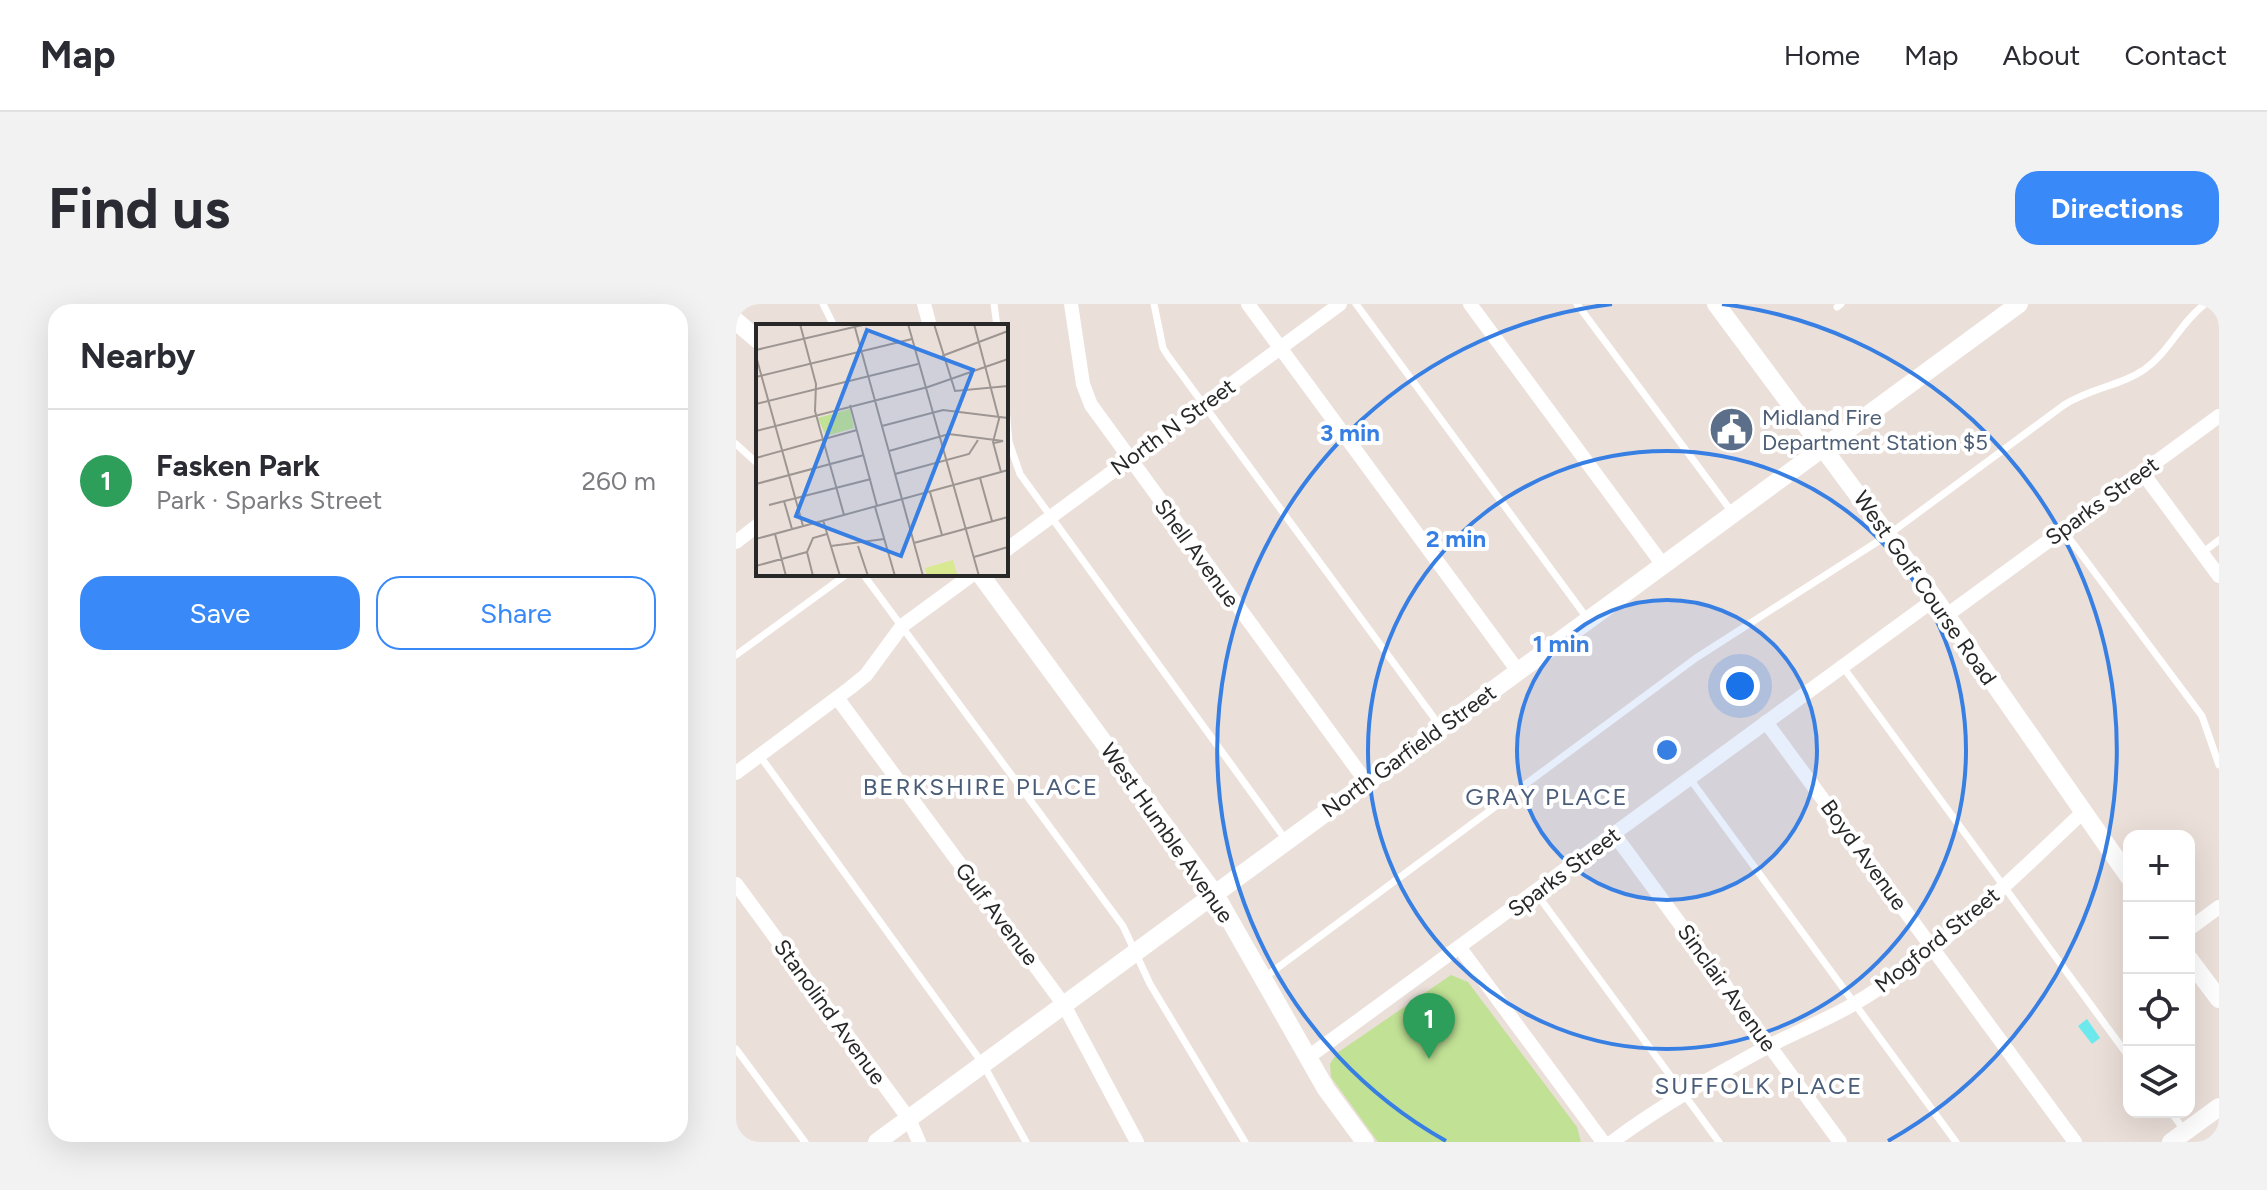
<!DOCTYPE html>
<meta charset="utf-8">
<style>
body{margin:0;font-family:Figtree,sans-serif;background:#f2f2f3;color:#2b2b33}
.controls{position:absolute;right:24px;bottom:24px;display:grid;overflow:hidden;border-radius:16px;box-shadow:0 8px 32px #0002}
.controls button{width:72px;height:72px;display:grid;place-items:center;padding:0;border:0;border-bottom:2px solid #e1e1e2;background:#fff;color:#2b2b33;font:40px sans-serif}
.you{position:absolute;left:1004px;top:382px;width:28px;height:28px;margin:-20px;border:6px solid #fff;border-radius:50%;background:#1a73e8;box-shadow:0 0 0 12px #1a73e833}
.badge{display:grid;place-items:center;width:52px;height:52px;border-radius:50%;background:#3989f8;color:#fff;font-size:26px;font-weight:700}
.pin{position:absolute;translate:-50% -66px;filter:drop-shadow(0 2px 4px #0008)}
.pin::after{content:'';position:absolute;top:42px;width:28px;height:24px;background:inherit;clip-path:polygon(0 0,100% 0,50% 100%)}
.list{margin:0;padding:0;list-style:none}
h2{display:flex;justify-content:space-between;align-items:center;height:104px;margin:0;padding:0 32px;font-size:34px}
h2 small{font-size:26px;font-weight:400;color:#7c7c81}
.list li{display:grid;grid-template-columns:52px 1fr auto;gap:24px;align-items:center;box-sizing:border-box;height:144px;padding:0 32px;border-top:2px solid #e1e1e2}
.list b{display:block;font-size:30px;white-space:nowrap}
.list p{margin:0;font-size:26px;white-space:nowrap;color:#7c7c81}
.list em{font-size:26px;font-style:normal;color:#7c7c81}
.actions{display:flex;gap:16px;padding:24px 32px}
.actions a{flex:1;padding:18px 0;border:2px solid #3989f8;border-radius:24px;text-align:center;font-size:28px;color:#3989f8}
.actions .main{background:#3989f8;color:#fff}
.icon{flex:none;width:44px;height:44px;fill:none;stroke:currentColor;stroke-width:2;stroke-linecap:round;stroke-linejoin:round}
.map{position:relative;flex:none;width:1483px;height:838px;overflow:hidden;border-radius:24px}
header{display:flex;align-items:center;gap:48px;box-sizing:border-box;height:112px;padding:0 40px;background:#fff;border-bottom:2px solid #e1e1e2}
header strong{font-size:38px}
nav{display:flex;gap:44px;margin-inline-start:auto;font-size:28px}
.intro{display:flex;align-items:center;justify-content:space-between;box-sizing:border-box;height:192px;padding:0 48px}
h1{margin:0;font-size:56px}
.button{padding:20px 36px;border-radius:24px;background:#3989f8;color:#fff;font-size:28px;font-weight:700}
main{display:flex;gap:48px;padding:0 48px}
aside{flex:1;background:#fff;border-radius:24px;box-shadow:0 8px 32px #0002}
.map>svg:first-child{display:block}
</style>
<header>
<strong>Map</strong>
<nav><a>Home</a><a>Map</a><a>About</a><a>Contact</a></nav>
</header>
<div class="intro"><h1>Find us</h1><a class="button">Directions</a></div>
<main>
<aside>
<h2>Nearby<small></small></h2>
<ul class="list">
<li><span class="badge" style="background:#2e9e5b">1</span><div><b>Fasken Park</b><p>Park · Sparks Street</p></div><em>260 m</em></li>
</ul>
<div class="actions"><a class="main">Save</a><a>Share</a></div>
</aside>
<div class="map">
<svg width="1483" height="838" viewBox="0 0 1483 838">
<rect width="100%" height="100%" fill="#ebdfd9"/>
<path fill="#c1e195" d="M715 671 732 678 841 823 845 838H642L595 773 594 760 601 749Z"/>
<path fill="#6ce9ed" d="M1351 715 1364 734 1356 740 1342 722Z"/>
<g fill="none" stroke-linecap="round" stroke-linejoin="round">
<g stroke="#fff" stroke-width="7">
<path d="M87 0 98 22"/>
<path d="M258 0 261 22"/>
<path d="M418 0 427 44 432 52 704 422"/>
<path d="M620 0 851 314"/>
<path d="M841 0 996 208"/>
<path d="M1101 3 1105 0"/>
<path d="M270 103 273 138 284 170 550 536"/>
<path d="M0 140 22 160"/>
<path d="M1327 226 1466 412 1483 461"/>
<path d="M1466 249 1483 236"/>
<path d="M127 270 387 622 414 680 509 838"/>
<path d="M0 351 111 270"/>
<path d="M1107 363 1393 753"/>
<path d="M24 452 247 760 290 838"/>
<path d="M954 475 1220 838"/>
<path d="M800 589 983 838"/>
<path d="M529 673 960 354 1152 231 1328 101C1354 84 1385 82 1409 65 1433 48 1445 18 1469 0"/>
<path d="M0 745 69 838"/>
<path d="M1435 808 1448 826"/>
</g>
<g stroke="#fff" stroke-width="14">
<path d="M188 0 194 22"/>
<path d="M335 0 347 80 355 101 631 479"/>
<path d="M512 0 782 367"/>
<path d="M734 0 927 261"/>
<path d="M1406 168 1483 272"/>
<path d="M0 238 22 221"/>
<path d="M270 246 604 0"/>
<path d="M1211 311 1483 112"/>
<path d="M102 395 328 701 401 838"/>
<path d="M1030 418 1339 838"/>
<path d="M0 469 114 384 130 371 166 322 237 270"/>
<path d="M878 530 1104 838"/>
<path d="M0 580 173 815 183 838"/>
<path d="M1453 625 1483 603"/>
<path d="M724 644 867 838"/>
<path d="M571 754 1199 295"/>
<path d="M876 838C924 802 978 772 1031 743 1060 728 1090 716 1118 700 1199 652 1277 574 1346 509"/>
</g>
<g stroke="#fff" stroke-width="18">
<path d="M980 0 1199 295 1393 573"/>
<path d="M0 17 22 36"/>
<path d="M244 270 479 590 590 785 629 838"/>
<path d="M1453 655 1483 695"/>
<path d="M141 838 1283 0"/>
<path d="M1435 838 1483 803"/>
</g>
</g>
<circle cx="931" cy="446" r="150" fill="#377fe3" fill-opacity=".12"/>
<g fill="none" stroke="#377fe3" stroke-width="4">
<circle cx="931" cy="446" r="150"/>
<circle cx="931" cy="446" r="299"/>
<path d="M710 837A449 449 0 0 1 876 0M986 0A449 449 0 0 1 1152 837"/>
</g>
<defs>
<symbol id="civic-disc" viewBox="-11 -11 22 22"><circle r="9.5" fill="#5c6f8a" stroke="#fff"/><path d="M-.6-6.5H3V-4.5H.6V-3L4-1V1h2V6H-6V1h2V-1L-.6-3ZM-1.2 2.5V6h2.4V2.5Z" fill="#fff"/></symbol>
</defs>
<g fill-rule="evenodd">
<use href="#civic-disc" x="970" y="100" width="51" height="51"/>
</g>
<g text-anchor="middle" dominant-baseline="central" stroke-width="8" stroke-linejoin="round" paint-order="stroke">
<g font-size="22" fill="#4e5e75" stroke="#fff" text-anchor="start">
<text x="1026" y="113">Midland Fire<tspan x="1026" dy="25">Department Station $5</tspan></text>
</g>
<g font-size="22" fill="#282828" stroke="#fff">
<text transform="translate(437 123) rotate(-36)">North N Street</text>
<text transform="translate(1366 197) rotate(-36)">Sparks Street</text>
<text transform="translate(461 249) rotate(54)">Shell Avenue</text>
<text transform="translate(1189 284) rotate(55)">West Golf Course Road</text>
<text transform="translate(673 447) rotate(-36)">North Garfield Street</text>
<text transform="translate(431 529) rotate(55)">West Humble Avenue</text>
<text transform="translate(1128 551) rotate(54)">Boyd Avenue</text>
<text transform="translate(828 568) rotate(-37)">Sparks Street</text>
<text transform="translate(261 610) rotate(53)">Gulf Avenue</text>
<text transform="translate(1201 636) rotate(-39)">Mogford Street</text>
<text transform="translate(991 684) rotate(54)">Sinclair Avenue</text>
<text transform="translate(94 708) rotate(54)">Stanolind Avenue</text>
</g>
<g font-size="24" letter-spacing="2" fill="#495c78" stroke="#fff">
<text x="245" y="482">BERKSHIRE PLACE</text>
<text x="811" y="492">GRAY PLACE</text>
<text x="1023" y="781">SUFFOLK PLACE</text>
</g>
</g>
<g transform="translate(20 20)">
<rect width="252" height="252" fill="#ebdfd9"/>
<path d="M94 85 98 104 70 112 62 94Z" fill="#c1e195"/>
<path d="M197 236 201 250 171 252 169 244Z" fill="#d8e991"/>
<path fill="none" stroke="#9d9692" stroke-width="2" d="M44 0 60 60 59 87 88 191M98 0 167 252M152 0 223 252M178 0 199 67 252 62M218 0 243 95 237 118 245 148 252 146M0 26 111 0M0 32 47 202M186 32 252 7M0 53 156 15M0 80 162 40M94 81 121 182M126 102 187 86 252 94M0 107 172 63 252 35M133 127 193 110 247 117 238 119M0 134 101 106M139 150 213 130 222 116M224 154 236 197M0 160 108 131M174 168 186 211M28 177 36 205M13 181 115 155M119 183 139 252M67 196 84 252M19 210 30 252M0 215 245 148M158 219 252 193M75 222 128 215M102 222 112 252M51 228 57 214 71 210M51 228 57 252M218 233 252 223M0 242 51 228"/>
<path fill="#377fe3" fill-opacity="0.15" stroke="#377fe3" stroke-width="4" d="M111 6 217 46 145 232 40 192Z"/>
<rect width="252" height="252" fill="none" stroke="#282828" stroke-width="4"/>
</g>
<circle cx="931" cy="446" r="12" fill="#377fe3" stroke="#fff" stroke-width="4"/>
<g font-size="24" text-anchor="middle" font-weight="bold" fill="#377fe3" stroke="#fff" stroke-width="8" stroke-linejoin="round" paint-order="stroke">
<text x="614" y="137">3 min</text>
<text x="720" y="243">2 min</text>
<text x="825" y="348">1 min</text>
</g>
</svg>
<div class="controls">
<button>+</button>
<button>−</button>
<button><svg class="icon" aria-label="locate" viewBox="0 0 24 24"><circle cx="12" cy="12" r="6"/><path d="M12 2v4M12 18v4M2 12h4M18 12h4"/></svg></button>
<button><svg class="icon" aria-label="layers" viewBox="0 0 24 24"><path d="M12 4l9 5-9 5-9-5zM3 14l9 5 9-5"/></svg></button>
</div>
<div class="you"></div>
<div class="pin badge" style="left:693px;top:755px;background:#2e9e5b">1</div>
</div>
</main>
